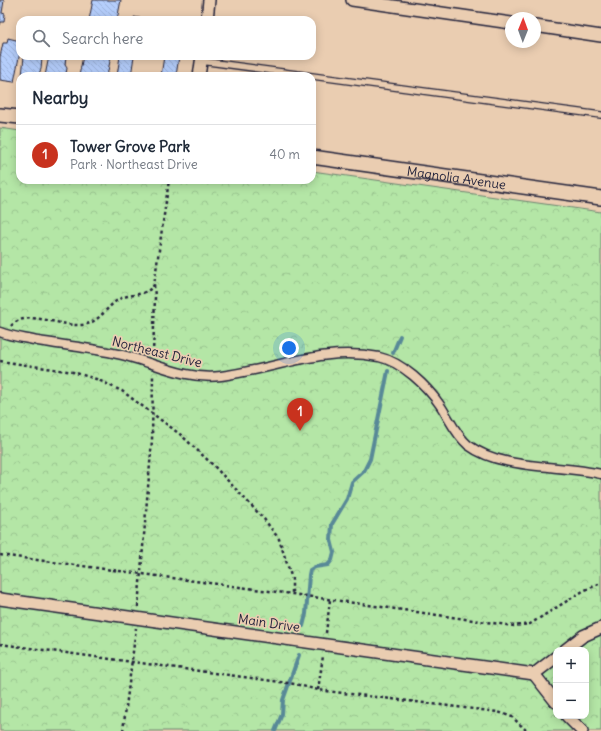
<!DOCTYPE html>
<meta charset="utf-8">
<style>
body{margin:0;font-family:Delius,sans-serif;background:#f6f6f7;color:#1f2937}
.controls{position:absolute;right:12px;bottom:12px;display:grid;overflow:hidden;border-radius:8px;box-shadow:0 2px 10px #0003}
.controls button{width:36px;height:36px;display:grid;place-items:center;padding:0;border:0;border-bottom:1px solid #e0e1e3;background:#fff;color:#1f2937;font:20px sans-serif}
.compass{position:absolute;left:505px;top:12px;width:36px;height:36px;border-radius:50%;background:#fff;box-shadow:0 2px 10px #0003;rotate:1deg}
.you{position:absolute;left:289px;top:348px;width:14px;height:14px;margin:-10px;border:3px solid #fff;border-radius:50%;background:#1a73e8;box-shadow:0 0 0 6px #1a73e833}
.badge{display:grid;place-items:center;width:26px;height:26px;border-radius:50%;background:#c8321e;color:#fff;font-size:13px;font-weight:700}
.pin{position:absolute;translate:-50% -33px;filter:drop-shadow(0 1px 2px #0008)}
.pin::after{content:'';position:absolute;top:21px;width:14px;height:12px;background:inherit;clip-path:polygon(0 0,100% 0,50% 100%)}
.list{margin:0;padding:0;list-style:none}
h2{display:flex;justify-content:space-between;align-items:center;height:52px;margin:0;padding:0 16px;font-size:17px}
h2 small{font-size:13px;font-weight:400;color:#747a83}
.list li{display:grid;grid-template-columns:26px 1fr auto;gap:12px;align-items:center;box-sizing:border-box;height:60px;padding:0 16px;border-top:1px solid #e0e1e3}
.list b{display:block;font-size:15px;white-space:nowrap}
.list p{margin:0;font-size:13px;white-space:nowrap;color:#747a83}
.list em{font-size:13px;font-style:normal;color:#747a83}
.icon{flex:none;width:22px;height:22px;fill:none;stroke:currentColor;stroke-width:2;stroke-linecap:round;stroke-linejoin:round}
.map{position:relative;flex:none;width:601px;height:731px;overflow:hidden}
.search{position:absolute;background:#fff;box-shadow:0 2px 10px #0003;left:16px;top:16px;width:300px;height:44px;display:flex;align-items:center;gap:10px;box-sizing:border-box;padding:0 14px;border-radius:12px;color:#747a83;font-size:15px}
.panel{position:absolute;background:#fff;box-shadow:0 2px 10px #0003;left:16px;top:72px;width:300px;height:112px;border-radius:12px}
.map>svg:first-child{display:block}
</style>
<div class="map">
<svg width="601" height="731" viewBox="0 0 601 731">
<defs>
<pattern id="park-crowns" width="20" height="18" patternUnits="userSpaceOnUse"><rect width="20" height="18" fill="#b4e6a6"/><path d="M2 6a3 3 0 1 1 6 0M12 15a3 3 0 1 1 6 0" fill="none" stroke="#9ac590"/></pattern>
<pattern id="building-back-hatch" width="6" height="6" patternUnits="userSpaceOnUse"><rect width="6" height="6" fill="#b5cefc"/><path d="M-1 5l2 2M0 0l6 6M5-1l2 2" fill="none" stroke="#9bb1d9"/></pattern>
</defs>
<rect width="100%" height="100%" fill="#eacdb1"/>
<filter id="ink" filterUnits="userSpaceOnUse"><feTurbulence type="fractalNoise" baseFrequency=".025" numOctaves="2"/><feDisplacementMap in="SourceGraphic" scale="8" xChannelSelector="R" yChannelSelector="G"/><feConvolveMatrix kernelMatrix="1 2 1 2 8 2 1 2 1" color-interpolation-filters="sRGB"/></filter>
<g filter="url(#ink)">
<path fill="url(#park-crowns)" stroke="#6b8470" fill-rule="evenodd" d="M0 128 20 131V180H312V171L601 212V731H0ZM556 650H586V716H556Z"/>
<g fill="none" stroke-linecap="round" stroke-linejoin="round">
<g stroke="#588997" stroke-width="4">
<path d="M393 353 400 336"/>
<path d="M303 626 306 614 309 575 310 570 315 567 328 565 332 560 334 552 331 540 332 524 347 499 352 482 364 471 370 459 388 371"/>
<path d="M275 731 282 714 283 700 299 655"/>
</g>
</g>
<g fill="url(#building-back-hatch)" stroke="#22223b">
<path d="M0 0H4L2 13 5 14 4 22H1L0 25Z"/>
<path d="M93 0H121L117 20H89Z"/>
<path d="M134 17 150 20H126H134Z"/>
<path d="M8 38 20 41V52L14 82 0 80V57L3 43H7Z"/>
<path d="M24 56H42L41 69 38 76H22Z"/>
<path d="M49 56H66L65 65 67 68 66 74 63 76H45Z"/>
<path d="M83 56H111L107 76H79Z"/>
<path d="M120 56H134L131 76H117Z"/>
<path d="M164 56H179L176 76H161Z"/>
</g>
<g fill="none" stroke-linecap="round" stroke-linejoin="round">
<defs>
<path id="service" d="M201 61 601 115"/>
<path id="pedestrian" d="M0 332C12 337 26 338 38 341 63 345 88 348 113 353 148 359 183 381 221 376 276 369 322 346 379 357 402 362 427 386 440 405 449 418 455 434 468 445 503 471 560 464 601 474"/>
<g id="minor">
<path d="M352 0 511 23"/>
<path d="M207 20 209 0"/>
<path d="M535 26 601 36"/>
<path d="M199 76 202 56"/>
<path d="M0 599 534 674"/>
<path d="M565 650 583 636 601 628"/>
<path d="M556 657 534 674 556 702"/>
<path d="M567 716 582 731"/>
</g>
<g id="tertiary">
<path d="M0 115 20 117"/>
<path id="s1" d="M312 157 601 198"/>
</g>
</defs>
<use href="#service" stroke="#22223b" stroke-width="8"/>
<use href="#pedestrian" stroke="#22223b" stroke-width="11"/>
<use href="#minor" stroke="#22223b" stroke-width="14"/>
<use href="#tertiary" stroke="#22223b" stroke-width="16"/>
<g stroke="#22223b" stroke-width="2.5" stroke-dasharray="3 3" stroke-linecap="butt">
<path d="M11 326C28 307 64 330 87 324 102 320 109 302 124 297 135 294 147 295 154 285L169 180"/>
<path d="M153 354 155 297 154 285"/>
<path d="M0 361 73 372 96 379 122 391 181 435 213 465 264 519 279 539 292 579V594"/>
<path d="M0 555 292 594 514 626 530 624 583 591 601 583"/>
<path d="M138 607 152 440 153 375"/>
<path d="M326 633 330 600"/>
<path d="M0 644 295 684 318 690 498 712 512 717 527 731"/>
<path d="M318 690 323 656"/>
<path d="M123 731 136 628"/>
</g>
<use href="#service" stroke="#eacdb1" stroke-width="5.5"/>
<use href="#pedestrian" stroke="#eacdb1" stroke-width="8"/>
<use href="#minor" stroke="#eacdb1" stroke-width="11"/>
<use href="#tertiary" stroke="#eacdb1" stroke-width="13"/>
</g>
</g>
<g text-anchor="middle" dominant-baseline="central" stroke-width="3.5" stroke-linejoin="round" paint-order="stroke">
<g font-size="13" fill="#22223b" stroke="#eacdb1">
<text stroke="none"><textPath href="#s1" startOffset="146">Magnolia Avenue</textPath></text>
<text transform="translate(157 352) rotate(14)">Northeast Drive</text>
<text transform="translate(269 623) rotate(8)">Main Drive</text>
</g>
</g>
</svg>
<div class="controls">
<button>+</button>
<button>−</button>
</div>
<svg class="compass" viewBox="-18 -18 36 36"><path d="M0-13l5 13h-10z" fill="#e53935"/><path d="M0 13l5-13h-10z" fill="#747a83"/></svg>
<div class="you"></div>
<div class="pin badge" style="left:300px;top:431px">1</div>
<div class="search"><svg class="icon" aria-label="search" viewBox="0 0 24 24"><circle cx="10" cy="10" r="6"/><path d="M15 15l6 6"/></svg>Search here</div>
<section class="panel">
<h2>Nearby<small></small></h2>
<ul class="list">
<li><span class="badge">1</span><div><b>Tower Grove Park</b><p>Park · Northeast Drive</p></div><em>40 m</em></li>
</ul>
</section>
</div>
